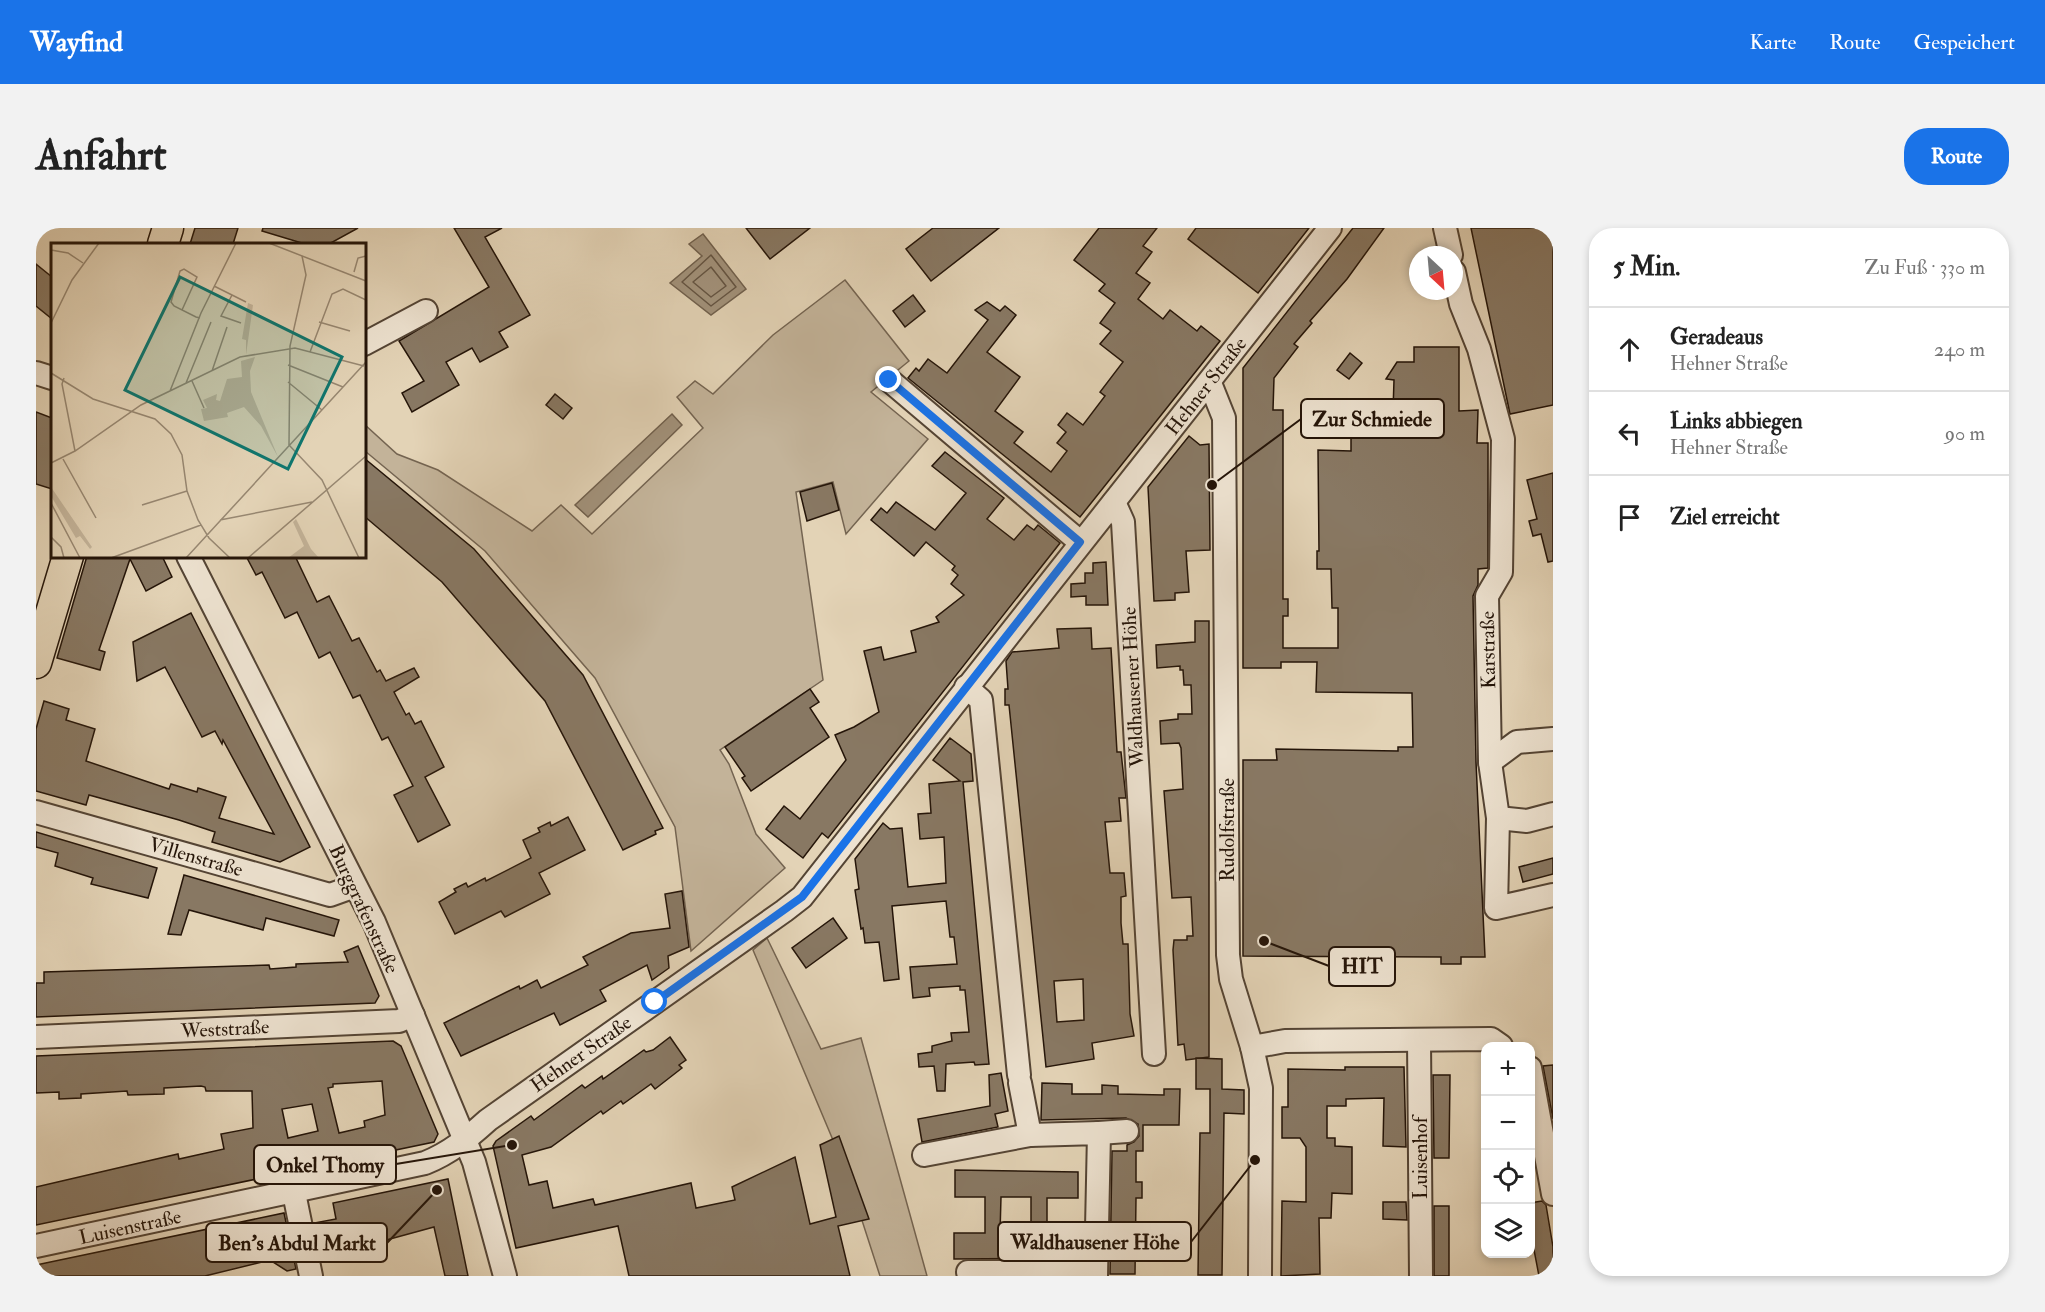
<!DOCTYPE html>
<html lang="de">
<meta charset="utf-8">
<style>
body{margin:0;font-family:"IM FELL Double Pica",serif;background:#f2f2f2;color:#222}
.controls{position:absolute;right:18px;bottom:18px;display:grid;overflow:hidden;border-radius:12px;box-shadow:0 3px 9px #0003}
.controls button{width:54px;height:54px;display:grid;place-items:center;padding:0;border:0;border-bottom:2px solid #e0e0e0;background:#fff;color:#222;font:30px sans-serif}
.compass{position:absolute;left:1373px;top:18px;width:54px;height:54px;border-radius:50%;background:#fff;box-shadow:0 3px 9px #0003;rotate:154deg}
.stop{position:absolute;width:18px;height:18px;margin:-14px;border:4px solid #1a73e8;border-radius:50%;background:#fff}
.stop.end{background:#1a73e8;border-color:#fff;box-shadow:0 2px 6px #0008}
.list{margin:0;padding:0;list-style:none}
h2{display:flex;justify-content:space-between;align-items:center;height:78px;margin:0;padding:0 24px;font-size:26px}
h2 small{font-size:20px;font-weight:400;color:#767676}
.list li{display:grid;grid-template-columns:39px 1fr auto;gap:18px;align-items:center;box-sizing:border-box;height:84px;padding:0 24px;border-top:2px solid #e0e0e0}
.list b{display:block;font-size:22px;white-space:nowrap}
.list p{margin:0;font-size:20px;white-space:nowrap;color:#767676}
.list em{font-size:20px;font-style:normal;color:#767676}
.icon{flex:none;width:33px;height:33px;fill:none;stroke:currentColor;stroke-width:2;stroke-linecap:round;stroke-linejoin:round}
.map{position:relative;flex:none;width:1517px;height:1048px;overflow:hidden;border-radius:24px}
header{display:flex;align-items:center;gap:36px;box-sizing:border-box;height:84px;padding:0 30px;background:#1a73e8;color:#fff}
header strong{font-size:28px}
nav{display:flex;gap:33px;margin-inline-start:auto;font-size:21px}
.intro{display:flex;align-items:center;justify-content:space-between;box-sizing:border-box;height:144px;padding:0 36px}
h1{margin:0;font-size:42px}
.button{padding:15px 27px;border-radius:24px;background:#1a73e8;color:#fff;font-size:21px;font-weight:700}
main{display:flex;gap:36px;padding:0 36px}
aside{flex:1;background:#fff;border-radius:24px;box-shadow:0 3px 9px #0003}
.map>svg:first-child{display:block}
</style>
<header>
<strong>Wayfind</strong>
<nav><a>Karte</a><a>Route</a><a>Gespeichert</a></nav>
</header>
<div class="intro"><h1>Anfahrt</h1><a class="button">Route</a></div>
<main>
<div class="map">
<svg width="1517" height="1048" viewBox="0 0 1517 1048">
<rect width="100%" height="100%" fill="#e3d3b6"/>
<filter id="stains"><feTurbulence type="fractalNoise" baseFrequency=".00333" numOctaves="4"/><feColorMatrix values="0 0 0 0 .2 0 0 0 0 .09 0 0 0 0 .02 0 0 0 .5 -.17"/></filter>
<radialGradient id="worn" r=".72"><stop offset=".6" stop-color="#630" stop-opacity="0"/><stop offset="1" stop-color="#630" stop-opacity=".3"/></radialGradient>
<g fill="#c3b399" stroke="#746451" stroke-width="1.5">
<path d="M809 52 873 133 835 164 892 211 810 306 797 254 760 264 787 452 684 522 693 536 720 606 749 640 655 723 639 599 559 450 449 323 329 223 328 196 361 226 402 242 496 303 525 277 556 306 667 200 641 169 659 153 677 166 737 107Z"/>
<path d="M731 710 785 821 825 810 891 1048H844L810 943 717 722Z"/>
</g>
<g fill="#a2927b" stroke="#70604d" stroke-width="1.5">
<path d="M667 6 710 61 675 87 634 55 666 28 653 16Z"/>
<path d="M636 186 646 197 552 289 539 277Z"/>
</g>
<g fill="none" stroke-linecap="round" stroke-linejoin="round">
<g stroke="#645442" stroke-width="1.5">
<path d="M675 27 700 59 675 78 646 54Z"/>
<path d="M675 39 690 58 675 69 657 54Z"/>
</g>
</g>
<g fill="#887863" stroke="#251509" stroke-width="1.5" fill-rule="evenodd">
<path d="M159 0H202L197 16H154Z"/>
<path d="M227 0H322L293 16H269L226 3Z"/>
<path d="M418 0H466L449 9 494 87 463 104 472 119 444 134 436 120 410 134 423 157 376 184 366 165 388 153 363 113 453 59Z"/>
<path d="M710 0H774L734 31Z"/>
<path d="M897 0H963L895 53 870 21Z"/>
<path d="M1063 0H1121L1107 18 1116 24 1100 45 1114 55 1102 71 1127 91 1134 82 1161 103 1165 98 1184 113 1044 289 872 150 880 140 883 143 892 131 911 145 952 92 939 82 951 74 964 83 969 78 980 87 951 124 984 149 959 183 987 204 978 215 1015 244 1031 223 1021 215 1030 204 1022 197 1031 185 1047 197 1069 168 1064 164 1087 134 1064 116 1075 103 1064 95 1079 75 1063 63 1069 56 1038 32Z"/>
<path d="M1160 0H1273L1222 65 1152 11Z"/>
<path d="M1317 0H1348L1311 51 1274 93 1276 95 1258 116 1262 119 1238 150 1237 182H1247V371H1252V388H1247V420H1302V380H1296L1295 341H1281V323H1283L1282 222 1315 223V191H1336L1337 183H1357L1358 152 1350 151 1361 134H1378V119H1423V183L1442 182 1441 215H1452V340L1442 341V357L1437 368 1440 534 1449 729H1425V736H1405V729L1207 728V532H1241L1240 521 1362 523V519H1377L1376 465 1280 464 1281 434H1245V440H1207V140Z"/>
<path d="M1435 0H1517V177L1474 186Z"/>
<path d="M0 36 16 49V91L0 78Z"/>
<path d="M877 67 889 83 869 99 857 83Z"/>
<path d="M1314 125 1326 135 1313 151 1301 142Z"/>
<path d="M519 166 536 180 527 191 510 177Z"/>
<path d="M0 184 16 190V261L0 256Z"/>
<path d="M1153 208 1164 217 1173 216 1174 322 1150 323 1153 364 1139 365V372L1118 373 1112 259Z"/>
<path d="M909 224 968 270 951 291 978 312 991 297 998 302 1002 297 1024 315 792 610 786 605 767 630 730 601 748 578 764 591 810 532 799 507 818 499 843 484 828 423 845 419 848 432 880 424 875 403 903 394 900 389 928 367 915 356 922 347 916 342 919 338 890 314 878 328 835 292 845 280 851 285 860 274 899 302 930 265 896 238Z"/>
<path d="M328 230 438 321 547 447 627 600 619 603 620 606 587 622 509 473 406 354 328 288Z"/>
<path d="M1517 245V333L1512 334 1505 306 1497 308 1493 293 1501 291 1491 252Z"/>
<path d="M796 255 803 282 771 293 764 264Z"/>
<path d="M51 328H126L136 349 110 363 94 331 63 422 69 424 64 442 21 430Z"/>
<path d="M210 328H259L281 374 293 368 316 413 323 410 341 444 344 442 350 453 378 440 383 449 358 464 370 487 373 485 379 496 385 493 408 539 389 549 414 597 382 614 358 567 377 558 352 509 346 512 324 467 317 470 294 424 283 430 261 384 249 390 226 344 220 347Z"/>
<path d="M1070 334 1072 377H1050V368L1035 369V356L1049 355V345H1057V335Z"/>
<path d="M155 385 274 619 244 634 176 614 179 604 143 592 53 567 50 577 0 563V501L8 473 33 481 30 492 59 501 50 533 133 561 135 556 161 564 162 560 190 569 183 590 238 606 187 512 186 516 179 503 166 509 129 439 101 453 97 414Z"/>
<path d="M1159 393H1173V829L1150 832 1148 816 1142 817 1137 722 1138 712H1151V708H1157L1155 669 1136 670 1128 563 1147 561 1145 520 1143 515 1125 516 1124 493 1142 491V486H1156L1155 457H1148L1147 442H1144V438L1121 440 1120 417 1159 414Z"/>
<path d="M1055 400 1056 421 1075 420 1081 524H1085L1090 570H1083L1085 593 1069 594 1074 645H1088L1090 668 1085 669V695L1087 716H1092L1094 786 1098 808 1056 815 1058 831 1010 839 973 477H969V461H972L970 433 976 424 1023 420 1021 401ZM1047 751 1048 792 1021 794 1018 753Z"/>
<path d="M774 461 783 474 774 480 793 509 715 563 706 550 709 548 689 519Z"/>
<path d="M914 510 935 526 937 553 927 554 953 836 939 837 938 834 910 836 909 863H901L898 838 883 839 882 826 896 824V818L916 813 915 805 933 804 929 762H924V758L893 760 894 768 877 770 874 739 921 736 918 709H914L910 673 856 678 863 751 848 753 843 714 829 715 827 700 825 701 819 662 823 661 819 631 847 595 854 601 866 600 872 659 910 655 908 609 884 611 882 586 895 585 893 556 924 553 897 532Z"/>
<path d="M532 589 549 622 503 645 514 666 469 689 465 683 419 706 403 674 420 664 418 661 430 655 432 659 449 650 450 653 495 630 487 612 504 604 502 600 514 594 515 598Z"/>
<path d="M0 604 121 640 112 670 55 656 57 650 19 638 22 625 0 619Z"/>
<path d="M1517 630V646L1487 654 1483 639Z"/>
<path d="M148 647 303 692 298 708 230 690 227 702 153 682 145 707 132 706Z"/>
<path d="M646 663 653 719 632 728 633 740 616 752 611 737 564 762 570 773 524 797 518 785 425 828 408 795 483 758 484 761 501 752 505 760 552 737 547 729 595 705 634 700 629 666Z"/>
<path d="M797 690 811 710 770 740 756 720Z"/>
<path d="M322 718 343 768 339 775 0 789V755H8V744L233 737 234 741 260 739V736L312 734 308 724Z"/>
<path d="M634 809 650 832 643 837 646 840 619 861 615 856 587 876 585 873 567 886 565 883 515 919 486 927 493 957 511 953 517 980 557 971 559 977 655 955 660 980 699 972 696 959 759 929 774 996 800 989 784 917 803 908 833 991 802 998 814 1048H593L582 998 480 1020 457 918 460 913 495 888 498 892 546 857 549 860 566 848 567 851 608 822 610 824 617 822Z"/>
<path d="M357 813 365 818 402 906 398 914 0 997V959L142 926 143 931 188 921 185 906 217 900 216 863H170L169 859 165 858 128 860V866L92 867 91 863 45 866V870L23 871V864L0 865V828ZM346 853 349 887 328 893 329 899 303 905 292 860 297 859V856ZM276 876 282 903 252 910 246 881Z"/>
<path d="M1160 830 1186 831V861L1208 862V886L1188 885 1186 1047H1162L1164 905H1174V861H1160Z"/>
<path d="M1517 837V891L1507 838Z"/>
<path d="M1309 839H1368L1370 919 1347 918 1348 870 1310 871V878H1291V910H1299V918L1316 919V966L1296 965 1295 990H1283L1284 1046 1245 1048 1246 973 1270 974V919L1264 910H1246V879H1252V841L1309 842Z"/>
<path d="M965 845 972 883 959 886 962 899 886 914 882 891 954 878 953 847Z"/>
<path d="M1397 847H1414L1413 930H1398Z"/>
<path d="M1006 855 1036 856V866H1066V857L1082 858V866L1128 867V861H1144L1143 897H1107V923H1100V954H1106V970H1100L1099 1046H1074L1076 923H1091V917L1098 914 1103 908 1102 896 1090 890 1005 892Z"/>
<path d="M919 942 1042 944V970H1011V1006H1041L1042 997H1048L1047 1016H1042L1041 1030 918 1031V1005H949V969H919ZM965 969H995V1006L964 1005Z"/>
<path d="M412 951 432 1048H409L398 999 343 1014 345 1020 308 1028 307 1024 285 1029 278 995 300 991 297 975Z"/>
<path d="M1506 973 1510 977 1517 1019V1048H1503L1494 1001V975Z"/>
<path d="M1347 974H1370L1371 992 1347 991Z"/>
<rect x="1398" y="978" width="15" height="70"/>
<path d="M248 985 260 1041 251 1043 234 1032 169 1048H0V1037Z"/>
</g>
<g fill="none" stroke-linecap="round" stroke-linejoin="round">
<defs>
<g id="minor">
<path d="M1409 0 1415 27"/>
<path d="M1418 44 1425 76 1443 121 1467 211 1465 344 1451 368 1454 534 1462 590 1460 680 1517 667"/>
<path d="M328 116 390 83"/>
<path d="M0 145 16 150"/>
<path d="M853 152 1044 314"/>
<path d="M1174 155 1188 190 1192 727 1195 751 1216 819 1225 860 1224 1048"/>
<path d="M1078 274 1087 294 1118 826"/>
<path d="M152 328 338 694 438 934 469 1048"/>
<path d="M930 459 945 472 983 847"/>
<path d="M1454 534 1481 514 1517 511"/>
<path d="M0 584 294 667 319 658"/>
<path d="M1462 590 1491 593 1517 586"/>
<path d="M0 809 363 793 377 787"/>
<path d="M1383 812 1385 1048"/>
<path d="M1216 819 1249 813 1455 811 1465 818"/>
<path d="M1494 840 1517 966"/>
<path d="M984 855 994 907"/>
<path d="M1063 905 1091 903"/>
<path d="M888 927 994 907 1063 905 1060 1048"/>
<path d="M258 965 275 1048"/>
<path d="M0 1018 389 935C414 925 432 910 452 892L748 683 766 669 1294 0"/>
<path d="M932 1044H1060"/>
</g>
<g id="major">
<path d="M127 16 132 0"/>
<path d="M0 435 32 328"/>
</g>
</defs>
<use href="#minor" stroke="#544434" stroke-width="26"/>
<use href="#major" stroke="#251509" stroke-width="33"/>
<use href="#minor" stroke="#ede2d0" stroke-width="22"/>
<use href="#major" stroke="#e3d3b6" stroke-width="30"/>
</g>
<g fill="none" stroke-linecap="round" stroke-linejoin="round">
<path stroke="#1a73e8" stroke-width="8" d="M619 774 766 669 1044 314 853 152"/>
</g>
<g text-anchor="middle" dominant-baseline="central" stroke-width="5" stroke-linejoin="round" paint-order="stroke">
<g font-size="20" fill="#251509" stroke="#ede2d0">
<text transform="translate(1170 158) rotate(-52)">Hehner Straße</text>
<text transform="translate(1452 422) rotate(-91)">Karstraße</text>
<text transform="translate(1097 459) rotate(-93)">Waldhausener Höhe</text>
<text transform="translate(1191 602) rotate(-90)">Rudolfstraße</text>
<text transform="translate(160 629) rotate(16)">Villenstraße</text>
<text transform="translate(328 681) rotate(65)">Burggrafenstraße</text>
<text transform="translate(189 801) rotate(-3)">Weststraße</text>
<text transform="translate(545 826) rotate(-35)">Hehner Straße</text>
<text transform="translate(1384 930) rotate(-90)">Luisenhof</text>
<text transform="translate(94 999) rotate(-12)">Luisenstraße</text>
</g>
</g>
<g transform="translate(15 15)">
<rect width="315" height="315" fill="#e3d3b6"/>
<path d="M197 60 202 62 195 112V97L191 96ZM204 114 199 128 200 149 227 214 210 183 193 164 176 170 177 174 153 178 150 166 156 165 152 157 166 151 165 157 169 158 176 136 191 134 190 118ZM0 244 41 304 39 306 29 293 25 295 0 253ZM245 276 260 306 268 315H237L253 303 242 279Z" fill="#c3b399"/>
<path fill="none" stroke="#978771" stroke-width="1.5" d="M218 0 315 38M0 7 17 10 32 20M251 13 255 32 239 103 238 202 271 237 308 315M303 29 307 15 315 13M163 43 195 59M181 52 170 73 190 80M131 67 146 34 133 26 129 28 120 59 123 63 145 74 149 75M268 79 299 88M0 80 21 37 48 0M259 109 281 51 292 46 315 57M237 122 292 144M161 128 176 84M0 130 42 156 104 176 120 191 131 212 136 248 147 277 158 295 179 315M13 135 11 141 24 208M141 138 153 165M237 139 271 167M135 140 160 79M119 148 150 70 185 0M12 216 45 275M0 220 24 208 90 162 189 114 244 105 313 123M0 260 29 315M91 262 136 248M169 277 261 259M0 294 10 304 13 315M60 315 150 282M135 315 315 119M197 315 315 213"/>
<path fill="#0f766e" fill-opacity="0.15" stroke="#0f766e" stroke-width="3" d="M129 34 291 114 237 226 74 147Z"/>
<rect width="315" height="315" fill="none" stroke="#251509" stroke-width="3"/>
</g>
<path fill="none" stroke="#251509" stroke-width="2" d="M1176 257L1265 191M1228 713L1293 738M476 917L360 936M1219 932L1155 1014M401 962L351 1015"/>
<g fill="#251509" stroke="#ede2d0" stroke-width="2">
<circle cx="1176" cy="257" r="6"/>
<circle cx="1228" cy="713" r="6"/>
<circle cx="476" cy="917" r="6"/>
<circle cx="1219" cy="932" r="6"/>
<circle cx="401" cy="962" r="6"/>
</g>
<g fill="#ede2d0" stroke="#251509" stroke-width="2">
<rect x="1265" y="171" width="143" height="39" rx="6"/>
<rect x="1293" y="719" width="66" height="39" rx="6"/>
<rect x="218" y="917" width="142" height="39" rx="6"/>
<rect x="962" y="994" width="193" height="39" rx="6"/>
<rect x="170" y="995" width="181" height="39" rx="6"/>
</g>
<g font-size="21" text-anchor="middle" font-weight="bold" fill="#251509">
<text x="1336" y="198">Zur Schmiede</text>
<text x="1326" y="745">HIT</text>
<text x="289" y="944">Onkel Thomy</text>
<text x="1059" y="1021">Waldhausener Höhe</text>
<text x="261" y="1022">Ben's Abdul Markt</text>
</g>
<rect width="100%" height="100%" filter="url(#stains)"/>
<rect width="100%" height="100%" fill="url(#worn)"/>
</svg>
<div class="controls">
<button>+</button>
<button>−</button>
<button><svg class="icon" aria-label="locate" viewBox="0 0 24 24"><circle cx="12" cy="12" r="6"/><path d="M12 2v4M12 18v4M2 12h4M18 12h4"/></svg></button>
<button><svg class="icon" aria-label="layers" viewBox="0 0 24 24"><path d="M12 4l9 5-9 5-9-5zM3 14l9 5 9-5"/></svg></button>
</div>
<svg class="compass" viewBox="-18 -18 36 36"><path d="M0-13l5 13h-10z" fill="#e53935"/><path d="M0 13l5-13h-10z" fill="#767676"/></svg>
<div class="stop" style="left:619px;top:774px"></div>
<div class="stop end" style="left:853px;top:152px"></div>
</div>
<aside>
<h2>5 Min.<small>Zu Fuß · 330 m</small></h2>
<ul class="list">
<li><svg class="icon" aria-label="ahead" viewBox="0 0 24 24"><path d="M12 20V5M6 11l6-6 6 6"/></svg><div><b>Geradeaus</b><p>Hehner Straße</p></div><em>240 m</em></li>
<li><svg class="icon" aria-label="left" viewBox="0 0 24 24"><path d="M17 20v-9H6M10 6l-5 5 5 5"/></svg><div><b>Links abbiegen</b><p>Hehner Straße</p></div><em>90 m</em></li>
<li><svg class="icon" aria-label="arrive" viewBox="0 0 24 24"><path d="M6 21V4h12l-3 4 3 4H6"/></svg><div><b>Ziel erreicht</b></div></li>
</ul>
</aside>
</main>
